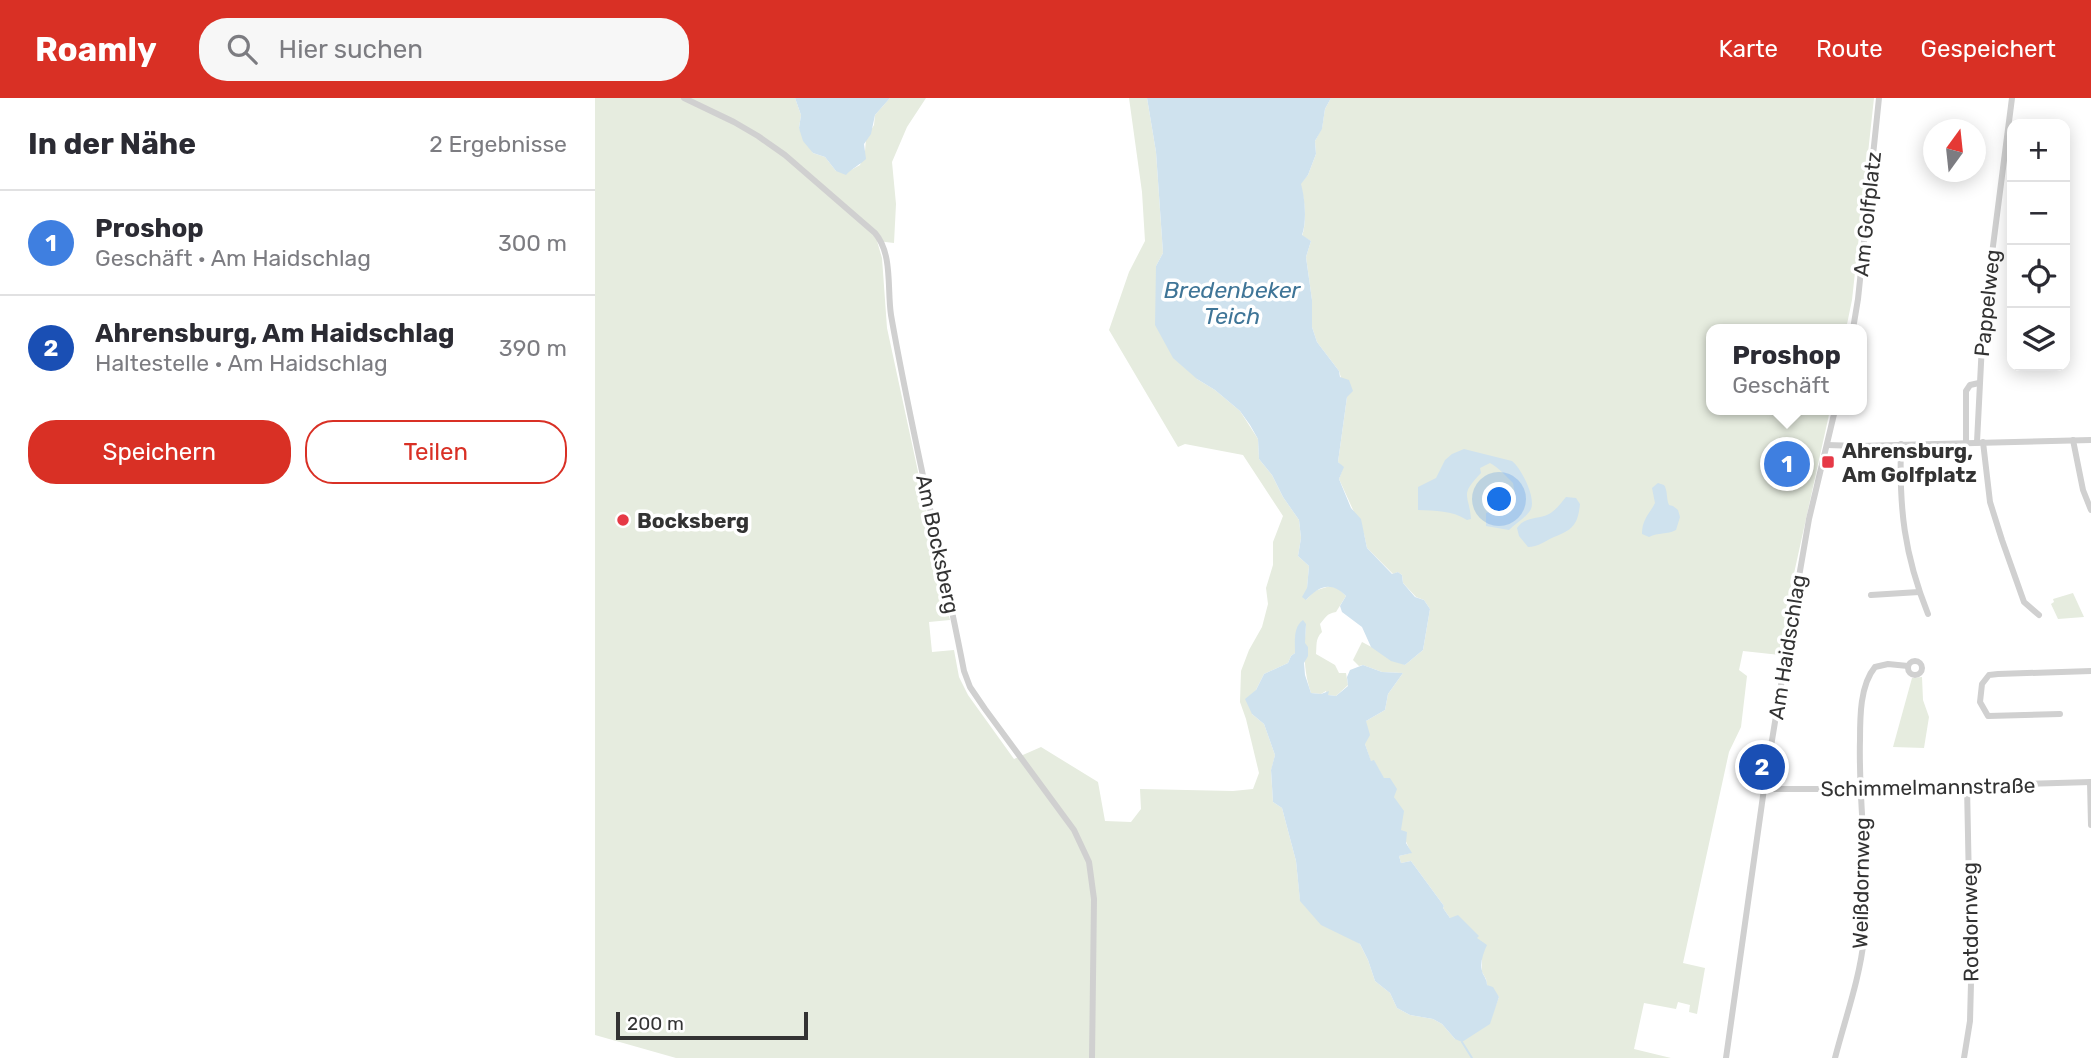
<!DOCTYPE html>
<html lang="de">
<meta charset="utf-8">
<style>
body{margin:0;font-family:Rubik,sans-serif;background:#f7f7f7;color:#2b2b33}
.controls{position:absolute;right:21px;top:21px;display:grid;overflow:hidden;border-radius:14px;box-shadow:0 4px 18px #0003}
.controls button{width:63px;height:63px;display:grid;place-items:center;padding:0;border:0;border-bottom:2px solid #e1e1e2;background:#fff;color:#2b2b33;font:35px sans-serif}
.compass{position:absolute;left:1328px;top:21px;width:63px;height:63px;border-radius:50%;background:#fff;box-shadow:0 4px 18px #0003;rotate:15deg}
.scale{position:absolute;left:21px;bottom:18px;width:192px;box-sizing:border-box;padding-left:7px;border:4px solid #333;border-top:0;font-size:19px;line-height:24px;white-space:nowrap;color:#333;-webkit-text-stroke:5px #fff;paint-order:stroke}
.you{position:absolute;left:905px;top:402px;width:24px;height:24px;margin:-18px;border:5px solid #fff;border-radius:50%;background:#1a73e8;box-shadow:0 0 0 10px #1a73e833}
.badge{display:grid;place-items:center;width:46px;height:46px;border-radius:50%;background:#d93025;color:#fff;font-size:23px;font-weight:700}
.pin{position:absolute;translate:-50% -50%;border:4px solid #fff;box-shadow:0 2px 7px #0006}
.popup{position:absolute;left:1111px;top:226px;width:161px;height:91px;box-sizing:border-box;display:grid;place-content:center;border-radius:14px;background:#fff;filter:drop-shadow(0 2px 5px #0005);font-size:23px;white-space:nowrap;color:#7c7c81}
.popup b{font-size:26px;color:#2b2b33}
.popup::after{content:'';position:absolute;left:50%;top:100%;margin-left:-14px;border:14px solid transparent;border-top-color:#fff}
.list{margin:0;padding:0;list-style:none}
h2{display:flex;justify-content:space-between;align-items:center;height:91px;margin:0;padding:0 28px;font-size:30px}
h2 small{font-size:23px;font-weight:400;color:#7c7c81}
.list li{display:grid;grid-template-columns:46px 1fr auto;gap:21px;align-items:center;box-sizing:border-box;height:105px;padding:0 28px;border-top:2px solid #e1e1e2}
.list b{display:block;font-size:26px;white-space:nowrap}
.list p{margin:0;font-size:23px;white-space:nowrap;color:#7c7c81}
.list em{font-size:23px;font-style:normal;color:#7c7c81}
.actions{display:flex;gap:14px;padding:21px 28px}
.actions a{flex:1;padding:16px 0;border:2px solid #d93025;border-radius:28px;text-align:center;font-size:24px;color:#d93025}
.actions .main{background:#d93025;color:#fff}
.icon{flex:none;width:38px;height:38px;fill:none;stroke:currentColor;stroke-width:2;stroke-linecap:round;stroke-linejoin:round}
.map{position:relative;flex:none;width:1496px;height:960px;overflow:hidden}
header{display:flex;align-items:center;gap:42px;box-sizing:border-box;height:98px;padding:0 35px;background:#d93025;color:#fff}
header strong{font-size:33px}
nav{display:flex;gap:38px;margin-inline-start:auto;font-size:24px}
.search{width:490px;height:63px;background:#f7f7f7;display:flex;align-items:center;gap:18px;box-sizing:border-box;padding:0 24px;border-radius:28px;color:#7c7c81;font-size:26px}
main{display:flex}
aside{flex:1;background:#fff}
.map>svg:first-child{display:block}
</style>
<header>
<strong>Roamly</strong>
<div class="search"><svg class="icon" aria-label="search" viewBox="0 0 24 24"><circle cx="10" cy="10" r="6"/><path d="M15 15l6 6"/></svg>Hier suchen</div>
<nav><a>Karte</a><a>Route</a><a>Gespeichert</a></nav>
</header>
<main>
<aside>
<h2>In der Nähe<small>2 Ergebnisse</small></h2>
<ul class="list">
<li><span class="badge" style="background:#3f7fe0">1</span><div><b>Proshop</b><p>Geschäft · Am Haidschlag</p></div><em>300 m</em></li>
<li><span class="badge" style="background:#1a4fb4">2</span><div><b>Ahrensburg, Am Haidschlag</b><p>Haltestelle · Am Haidschlag</p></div><em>390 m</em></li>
</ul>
<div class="actions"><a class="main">Speichern</a><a>Teilen</a></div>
</aside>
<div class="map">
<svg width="1496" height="960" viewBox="0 0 1496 960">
<rect width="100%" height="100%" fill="#fff"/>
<g fill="#e6ecdf">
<path d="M0 0H200L206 17 204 30 218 55 230 59 241 73 256 72 265 67 270 53 271 41 279 27 280 17 295 0H331L312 29 297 64 301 106 299 145 282 143 287 160 292 230 355 522 334 524 337 554 359 552 364 579 373 597 419 661 446 649 503 684 510 723 536 724 546 711 545 691 638 693 658 691 664 675 651 621 645 604 646 573 654 552 667 529 673 506 671 490 678 467V444L688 418 648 357 590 346 583 349 514 232 534 174 550 143 547 94 534 0H552L561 54 568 155 561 168 602 281 620 292 645 313 663 341 664 361 677 377 688 399 704 422 706 440 703 458 714 468 711 502 719 493 735 488 744 491 751 498 741 514C731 516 731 519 725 526L727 534C720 541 722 547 721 556L740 567 744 575H751L753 587 741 598 732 597 731 593 726 596 716 595C708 572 709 551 711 527L700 539V555L696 558 693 565 669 576 661 592 657 616 669 626 680 657 676 673 678 704 687 710 701 763 705 802 712 810 765 846 773 862 780 883 795 895 802 910 815 917 838 921 847 926 860 941 899 912 904 899 892 887 891 881 887 874V860L881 840 855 820 848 810 849 808 816 763 806 765 804 758 816 755 806 732 799 699 779 663 776 664 770 646 771 623 790 612 793 596 808 575 787 574 768 567 764 568 758 562 767 544 769 545 810 567 828 552 835 511 829 502 821 499 808 485 807 477 803 474 798 476 772 450 769 436 744 381 748 370 743 364 752 299 744 273 722 244 717 229V202L711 159 716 143 707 138C712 124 710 100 705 86L713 77 721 56 720 43 727 30 730 11 736 0H1279L1257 202 1251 231H1117V312H1235L1196 489 1185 557 1148 553 1144 572 1152 578 1146 629 1134 654 1088 865 1110 870 1102 916 1094 914 1095 907 1083 904 1081 911 1049 905 1039 951 1076 960H81L0 937Z"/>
<path d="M1478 495 1489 519 1463 521 1456 506 1459 504 1458 501Z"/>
<path d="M1327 579 1328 602 1334 619 1329 650 1298 649 1317 580Z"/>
</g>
<g fill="#cfe2ee">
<path d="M200 0H295L280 17 276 36 269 46 271 61C265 67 257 70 251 77L241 73 230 59 218 55 208 43 204 30 206 17Z"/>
<path d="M552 0H736L730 11 727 31 720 43 721 56 713 77 706 86C710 100 712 124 707 137L716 143 711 159 717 202V229L722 244 744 273 745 279 754 282 758 293 752 299 743 364 749 369 744 381 756 410 766 421 772 450 797 476 803 474 807 477 808 485 820 499 829 502 835 511 828 552 810 567 796 563 776 549 767 529 747 514 745 508 751 498C736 483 724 488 711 502L707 499 712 490 714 468 703 458 706 440 704 422 688 399 677 377 664 361 663 341 655 327 645 313 620 292 602 281 578 260 560 227 561 168 568 155 561 54Z"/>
<path d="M869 351 917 363C926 370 941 399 936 411 932 419 921 425 914 432L891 428V415L897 413 907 415 918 407 920 397 918 385C911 378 904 370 895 365L885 370 886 375C864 398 874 395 876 421L872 422C856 412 841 413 823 412V389L841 380 850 362 857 356Z"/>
<path d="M1063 385 1069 387C1073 393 1071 400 1074 407L1078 408 1083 412 1085 419 1081 432C1072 437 1063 434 1054 439L1047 436C1047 421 1054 417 1060 405L1057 390Z"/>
<path d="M971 399 981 400 985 406C983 426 978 432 959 439 950 443 943 449 933 449L924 438 922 430C930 418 942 422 954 416 961 412 966 405 971 399Z"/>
<path d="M708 522 711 526 710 545 713 549V558L709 565 710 577 716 595 726 596 734 593 733 597 741 598 753 588 752 579 755 572 768 567 787 574 808 575 793 596 790 612 771 623 775 637 770 646 776 663 779 662 789 680H795L802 691 799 699 809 713 806 732 812 734 811 745 817 755 804 758 806 765 816 763 849 808 848 810 855 820 863 817 884 838 882 840 892 847C888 856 884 866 888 876 890 879 892 883 892 887L898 889 904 899 895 926 867 944 860 941 847 926 838 921 815 917 802 910 795 895 780 883 773 862 765 846 726 827 705 803 701 763 687 710 678 704 676 672 680 657 669 626 657 616 650 601 661 592 669 576 693 565 696 558 700 555C700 544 698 529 708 522Z"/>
</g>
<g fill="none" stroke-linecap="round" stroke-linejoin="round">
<path stroke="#cfe2ee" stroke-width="2" d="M867 944 877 960"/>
<g stroke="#d0d0d0" stroke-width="6">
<path d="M89 0 139 24 163 38 190 57 280 135C298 156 292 191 296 217 317 337 346 454 369 573L375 589 390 611 479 732 494 764 499 801 497 960"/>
<path d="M1258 231 1263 201 1284 0"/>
<path d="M1478 342 1488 392 1496 412"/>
<path d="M1371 344V293L1375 287 1384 285"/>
<path d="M1382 344 1388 226 1417 0"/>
<path d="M1388 344 1395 404 1407 442 1429 504 1444 517"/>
<path d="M1306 346C1304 410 1309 456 1333 516"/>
<path d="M1232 347 1263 348 1496 342"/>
<path d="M1276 497 1324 494"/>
<circle cx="1320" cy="570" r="7"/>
<path d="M1465 616 1393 618 1385 604 1387 586 1394 577 1403 576 1496 573"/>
<path d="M1495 684 1496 727"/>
<path d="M1169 691H1266L1496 684"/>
<path d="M1131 960 1169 691 1201 496 1214 421 1240 312"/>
<path d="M1240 960C1250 921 1265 880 1269 840 1275 774 1263 708 1265 642 1265 619 1265 587 1280 569L1293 566 1313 568"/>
<path d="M1369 960 1375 923 1376 885 1372 688"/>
</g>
</g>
<g fill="#e63946" stroke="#fff" stroke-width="2.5">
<rect x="1226" y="357" width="14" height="14" rx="3.5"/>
<circle cx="28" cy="422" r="7"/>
</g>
<g text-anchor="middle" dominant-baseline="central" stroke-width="7" stroke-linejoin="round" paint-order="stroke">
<g font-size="21" fill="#333" stroke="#fff">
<text transform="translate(1272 116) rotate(-84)">Am Golfplatz</text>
<text transform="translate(1392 205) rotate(-84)">Pappelweg</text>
<text transform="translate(343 446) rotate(78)">Am Bocksberg</text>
<text transform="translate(1192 549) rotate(-81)">Am Haidschlag</text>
<text transform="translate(1333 689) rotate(-1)">Schimmelmannstraße</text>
<text transform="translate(1266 785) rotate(-89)">Weißdornweg</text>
<text transform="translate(1375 824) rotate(-91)">Rotdornweg</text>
</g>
<g font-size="21" font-weight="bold" fill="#333" stroke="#fff" text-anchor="start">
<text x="1247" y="352">Ahrensburg,<tspan x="1247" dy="24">Am Golfplatz</tspan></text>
<text x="42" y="422">Bocksberg</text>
</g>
<g font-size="23" font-style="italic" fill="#3f7597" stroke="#fff">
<text x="637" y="192">Bredenbeker<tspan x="637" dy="26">Teich</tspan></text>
</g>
</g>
</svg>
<div class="controls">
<button>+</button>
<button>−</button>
<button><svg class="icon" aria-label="locate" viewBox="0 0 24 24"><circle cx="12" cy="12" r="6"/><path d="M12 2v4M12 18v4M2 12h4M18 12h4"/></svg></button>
<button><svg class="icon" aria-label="layers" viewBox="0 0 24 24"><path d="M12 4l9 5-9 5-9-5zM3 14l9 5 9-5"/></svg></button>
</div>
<svg class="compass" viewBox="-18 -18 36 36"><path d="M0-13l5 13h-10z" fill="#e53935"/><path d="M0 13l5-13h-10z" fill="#7c7c81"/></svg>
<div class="scale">200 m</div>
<div class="you"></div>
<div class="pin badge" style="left:1192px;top:366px;background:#3f7fe0">1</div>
<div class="popup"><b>Proshop</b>Geschäft</div>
<div class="pin badge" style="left:1167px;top:669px;background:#1a4fb4">2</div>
</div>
</main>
